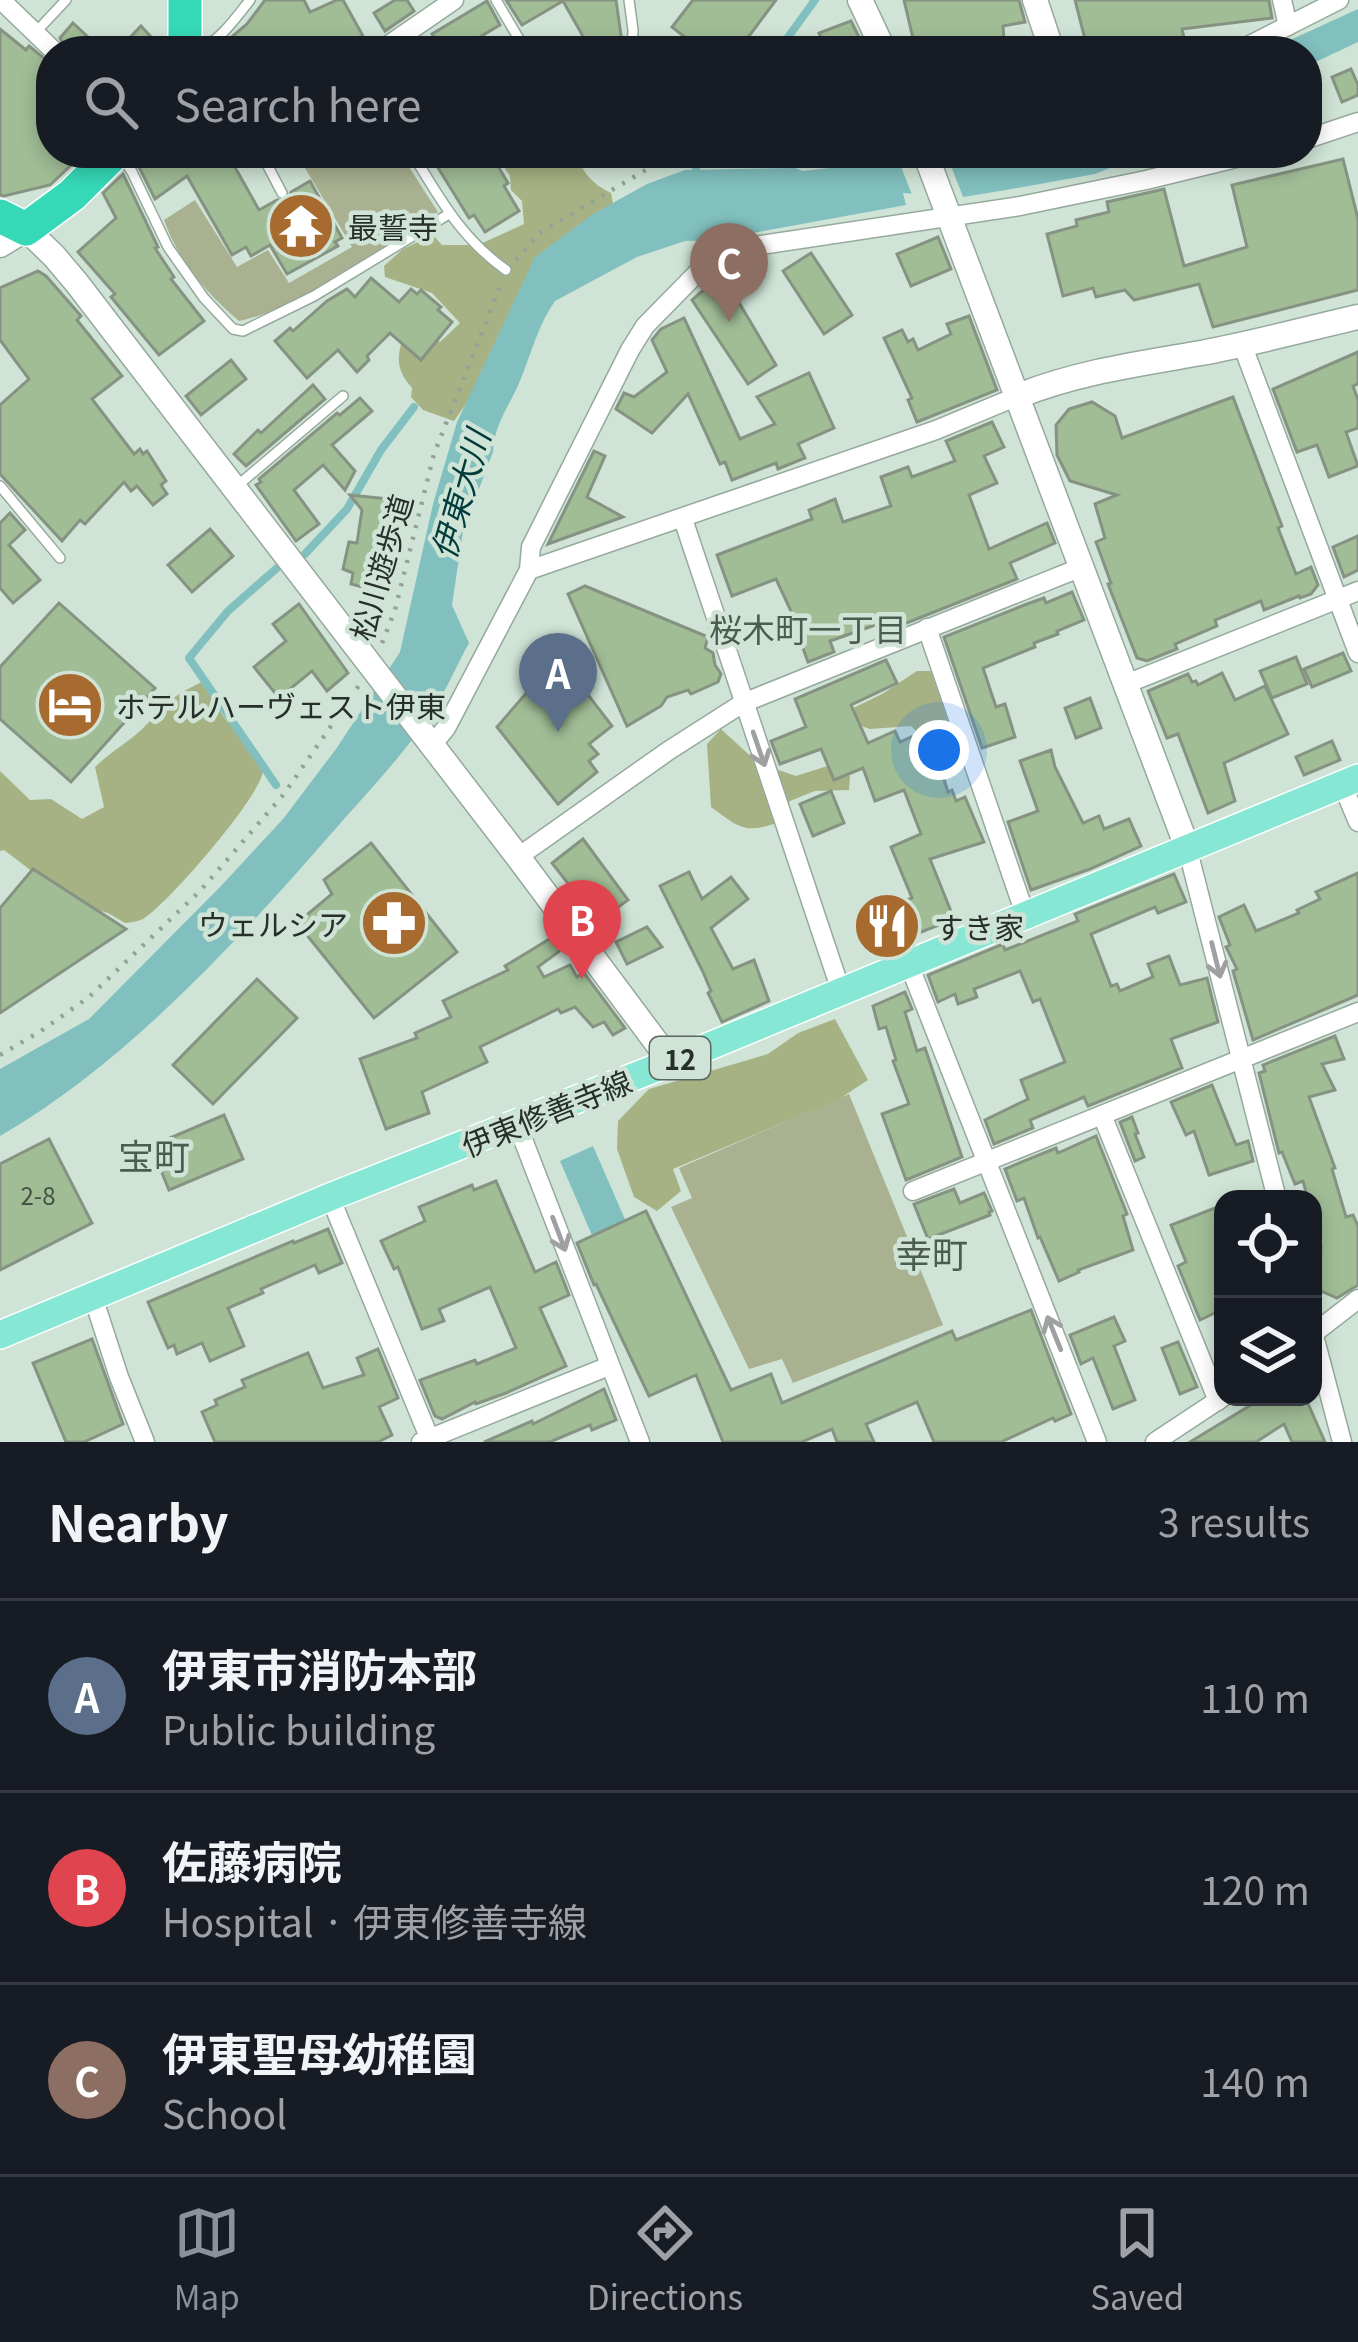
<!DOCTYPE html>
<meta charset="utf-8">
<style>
body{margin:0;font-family:Georgia,"Noto Sans JP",serif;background:#242831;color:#f1f3f6}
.controls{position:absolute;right:36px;bottom:36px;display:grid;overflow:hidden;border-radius:24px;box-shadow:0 6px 18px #0003}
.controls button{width:108px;height:108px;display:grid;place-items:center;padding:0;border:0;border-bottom:3px solid #363941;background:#171b24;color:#f1f3f6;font:60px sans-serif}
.you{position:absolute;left:939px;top:750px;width:42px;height:42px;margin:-30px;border:9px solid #fff;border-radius:50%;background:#1a73e8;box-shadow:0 0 0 18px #1a73e833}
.badge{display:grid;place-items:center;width:78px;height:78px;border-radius:50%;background:#8c9099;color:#fff;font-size:39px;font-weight:700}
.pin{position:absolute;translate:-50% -99px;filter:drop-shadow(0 3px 6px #0008)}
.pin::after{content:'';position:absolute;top:63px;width:42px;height:36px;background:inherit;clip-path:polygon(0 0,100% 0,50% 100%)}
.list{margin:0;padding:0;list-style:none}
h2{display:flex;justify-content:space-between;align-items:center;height:156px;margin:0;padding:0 48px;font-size:51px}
h2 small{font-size:39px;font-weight:400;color:#9ea1a6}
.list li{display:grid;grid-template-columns:78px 1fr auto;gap:36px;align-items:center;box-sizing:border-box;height:192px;padding:0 48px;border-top:3px solid #363941}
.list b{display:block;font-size:45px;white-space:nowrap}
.list p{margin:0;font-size:39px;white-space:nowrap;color:#9ea1a6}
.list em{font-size:39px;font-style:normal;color:#9ea1a6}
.icon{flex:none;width:66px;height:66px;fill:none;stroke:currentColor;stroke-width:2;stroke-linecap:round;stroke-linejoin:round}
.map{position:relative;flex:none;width:1358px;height:1442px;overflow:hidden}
.search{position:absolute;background:#171b24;box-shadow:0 6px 18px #0003;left:36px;right:36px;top:36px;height:132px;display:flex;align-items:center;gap:30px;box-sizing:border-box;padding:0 42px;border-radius:48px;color:#9ea1a6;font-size:45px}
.sheet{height:732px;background:#171b24}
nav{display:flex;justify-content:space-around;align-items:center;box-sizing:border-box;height:168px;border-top:3px solid #363941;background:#171b24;font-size:33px;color:#9ea1a6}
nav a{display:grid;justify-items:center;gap:6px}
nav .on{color:#8c9099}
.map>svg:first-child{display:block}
</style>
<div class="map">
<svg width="1358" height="1442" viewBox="0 0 1358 1442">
<rect width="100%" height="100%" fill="#cfe4d6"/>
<g fill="#a9b191">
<path d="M296 153H400L438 212C387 246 297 310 239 321 207 294 178 260 164 220L195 200 237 267 268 250 289 283 352 247Z"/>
<path d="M849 1094 943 1325 793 1383 782 1359 749 1369 671 1207 692 1198 679 1168Z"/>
</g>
<g fill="#a7b284">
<path d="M495 153H576C582 172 592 184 611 193L614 209 481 382 454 421 423 410 411 397 412 388C395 368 397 358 404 333L418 328 440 342 460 323 432 293 385 277 384 266 403 249 433 235 442 245H478L524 224 522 201 511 190 510 176Z"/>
<path d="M917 671H931L954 739 937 745 923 738 911 726 870 729 835 717 882 694Z"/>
<path d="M202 682C216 695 216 707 226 720 233 729 233 723 241 730 250 738 263 759 263 770 264 793 166 906 143 919 139 921 129 923 125 923L108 913 75 904 4 850 0 851V771L30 800 51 799 82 819 104 807 95 767C111 751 134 739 148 723 169 700 173 696 202 682Z"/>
<path d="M721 729 758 763 796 776 843 761 850 777 849 790 815 791 790 801 779 822C744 835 739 827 711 807L707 744Z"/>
<path d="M835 1019 868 1080 839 1099 673 1169 681 1191 657 1211 634 1197 617 1149 618 1121 649 1089 768 1054 798 1033Z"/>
</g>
<g fill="#81c0bf">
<path d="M1358 9V42L1307 66V51H1266Z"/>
<path d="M972 153H1147L1095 174 1006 190 963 197 903 193 906 205 714 240 685 241 637 257 555 301C538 325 531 354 520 381 510 405 494 424 493 452L463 531 452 605 469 643C456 667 445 693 430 715 401 758 364 796 330 835 236 943 125 1064 0 1136V1069L89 1019 220 887 283 819 336 749 400 652 433 504 457 422 535 257 593 214 647 184 685 170 795 168 803 171 891 161 894 166Z"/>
<path d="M593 1146 627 1224 594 1240 560 1161Z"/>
</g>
<path fill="#cfe4d6" d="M929 153H946L965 202 914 200 898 159Z"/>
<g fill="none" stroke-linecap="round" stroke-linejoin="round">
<g stroke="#81c0bf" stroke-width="8">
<path d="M778 51 815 0"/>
<path d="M699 179 696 168 703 153"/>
<path d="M305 554 347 509 381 450 414 407"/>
<path d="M276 785 189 658 228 611 277 568"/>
</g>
</g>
<g fill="#a0bd96" stroke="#869382" stroke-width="3">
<path d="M265 0H304L310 12 337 0H343L363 36 329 51H234L228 40 247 24Z"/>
<path d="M395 0H407L414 11 385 31 374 13Z"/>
<path d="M506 0H616L622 43 589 47 563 1 522 25Z"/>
<path d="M693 0H776L738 51H676L686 38 672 27Z"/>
<path d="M904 0H1019L1025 22 1003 26 1005 51H916Z"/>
<path d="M1075 0H1269L1272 18 1182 29 1187 51H1158L1157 45 1130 51H1088Z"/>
<path d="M487 1 500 25 463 47 460 43 444 51 432 34Z"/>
<path d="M851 21 866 51H826L819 33Z"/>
<path d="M73 23 103 51H67L60 38Z"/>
<path d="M141 26 164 51H117Z"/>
<path d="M0 29 26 50 29 46 51 64V153H84L50 185 4 196 0 195Z"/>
<path d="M1351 69 1358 85V95L1342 102 1332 77Z"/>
<path d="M147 153H227L259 210 277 200H287L291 192 310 181 342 238 335 242 338 246 287 274 270 245 251 256 246 247 232 255 187 176 155 199 136 161Z"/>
<path d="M429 153H490L508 183 504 186 519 211 485 232 474 215 469 218Z"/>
<path d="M1343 159 1358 219V290L1213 327 1199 284 1134 300 1125 290 1096 297 1093 288 1063 296 1047 234 1077 226 1076 220 1109 212 1107 202 1164 189 1184 266 1247 247 1232 185Z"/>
<path d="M123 174 158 247 155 248 174 277 171 279 204 321 159 355 111 297 115 294 78 252 116 218 103 193Z"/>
<path d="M938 237 951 269 911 286 897 254Z"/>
<path d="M811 253 852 315 824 334 783 271Z"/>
<path d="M38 271 46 276 81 316 77 320 122 376 92 399 134 454 140 449 143 454 147 451 166 481 161 485 167 494 153 505 137 486 131 491 124 482 85 524 80 520 62 541 0 474V405L29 379 0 340V288Z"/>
<path d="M722 274 776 365 748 384 692 300Z"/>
<path d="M371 278 399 302 411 289 417 294 421 290 441 307 438 310 452 322 421 360 390 333 367 356 369 360 357 372 338 350 307 378 275 341 290 328 293 331 327 301 347 289 355 297Z"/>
<path d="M969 316 997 390 917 422 908 400 912 398 884 338 902 330 908 342 913 339 918 350 951 334 947 324Z"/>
<path d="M684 318 740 439 775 424 757 397 809 373 834 428 798 444 805 458 778 469 776 463 732 480 725 462 720 464 688 394 652 433 616 409 624 393 634 397 667 372 652 340 661 329Z"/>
<path d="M1358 352V384L1353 386 1358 400V428L1346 432 1358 466 1329 477 1317 445 1297 452 1273 389Z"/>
<path d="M231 360 246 379 201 415 186 396Z"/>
<path d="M313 385 325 399 246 466 234 454 258 430 261 433Z"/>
<path d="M1233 397 1282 526 1278 528 1296 574 1311 567 1318 585 1311 594 1300 598 1299 596 1264 610 1261 601 1215 620 1217 626 1175 644 1177 649 1147 661 1137 658 1108 584 1111 583 1096 542 1105 538 1095 504 1117 495 1070 481 1057 455 1056 425 1069 409 1092 402 1115 416 1122 438Z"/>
<path d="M360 398 372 411 332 445 355 471 345 490 323 465 294 490 319 524 296 541 256 485 261 482 259 479 337 413 340 415Z"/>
<path d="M992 422 1004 447 984 456 997 483 969 495 989 549 1047 523 1055 543 1010 563 1017 579 899 626 895 618 830 641 834 652 808 662 800 640 804 639 776 579 732 596 717 555 812 519 809 510 835 499 843 522 891 506 881 477 908 467 912 477 955 461 946 441Z"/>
<path d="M594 451 605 456 587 497 623 517 548 544Z"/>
<path d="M350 495 399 500 394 530 400 531 387 594 351 584 353 573 343 569 349 542 357 543 362 510Z"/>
<path d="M10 513 25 530 9 545 40 580 13 603 0 588V523Z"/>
<path d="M210 529 233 556 192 592 168 565Z"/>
<path d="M1358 536V570L1344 577 1333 547Z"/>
<path d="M585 586 708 637 705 648 713 653 715 665 721 674 718 682 691 694 688 690 667 697 661 706 627 726 568 594Z"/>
<path d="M1072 592 1084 620 1057 631 1058 634 1034 643 1035 647 983 668 996 707 1005 704 1015 737 982 748 944 637 1027 604 1044 598 1046 603Z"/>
<path d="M59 603 155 688 71 782 0 719V667Z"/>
<path d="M299 604 348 673 327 691 312 671 279 698 254 667 286 641 273 624Z"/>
<path d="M1343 653 1351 671 1312 687 1304 669Z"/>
<path d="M1296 657 1307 684 1272 698 1260 671Z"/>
<path d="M886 660 897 683 851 705 868 743 895 731 900 742 911 737 918 753 933 744 948 792 952 790 956 801 965 797 984 842 930 859 954 919 879 949 866 917 912 898 891 847 921 834 904 790 875 801 863 768 834 780 821 749 780 764 771 741 806 727 795 699Z"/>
<path d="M565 665 612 726 589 744 598 754 589 761 597 772 558 804 497 727 541 676 546 682Z"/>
<path d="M1222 673 1235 700 1265 686 1288 734 1224 763 1235 801 1208 813 1178 734 1167 738 1148 691 1188 674 1192 682 1196 681 1198 685Z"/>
<path d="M1090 698 1101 728 1076 738 1065 708Z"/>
<path d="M1332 741 1340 760 1304 775 1296 757Z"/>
<path d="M1051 750 1055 767 1083 823 1099 816 1104 829 1129 819 1141 846 1090 869 1031 890 1008 822 1038 811 1020 761Z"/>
<path d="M831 791 844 823 813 836 800 804Z"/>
<path d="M583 839 628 900 598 922 552 863Z"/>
<path d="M371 843 457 952 374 1018 297 923 332 894 324 880Z"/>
<path d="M33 869 126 929 0 1013V908Z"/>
<path d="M689 872 702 899 731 877 748 899 711 928 733 969 754 960 769 1001 722 1022 708 993 711 991 703 972 660 886Z"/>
<path d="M1358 873V995L1253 1040 1233 971 1237 969 1226 947 1230 945 1219 917 1244 905 1256 931 1299 913 1297 910 1320 899 1316 892Z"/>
<path d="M1174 874 1186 902 1158 913 1155 907 1091 934 1111 986 1117 984 1120 991 1153 977 1148 964 1169 956 1180 985 1207 978 1218 1022 1171 1039 1182 1068 1088 1106 1084 1097 1030 1120 1033 1128 994 1144 985 1120 1028 1099 1021 1080 1065 1062 1040 999 1033 1002 1020 971 974 989 977 997 958 1004 955 994 938 1002 928 975 1003 944 1005 950 1078 921 1075 914Z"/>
<path d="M647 927 662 947 627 964 616 942Z"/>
<path d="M556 935 565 947 538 967 544 977 570 965 577 977 584 973 625 1028 613 1035 604 1022 593 1027 575 1007 561 1013 558 1009 480 1047 487 1062 422 1092 429 1113 386 1129 360 1059 417 1038 415 1033 451 1017 443 1001 508 970 505 966Z"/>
<path d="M257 979 297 1018 213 1104 173 1065Z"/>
<path d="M905 992 912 1009 905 1012 917 1051 925 1048 962 1157 906 1180 882 1114 909 1104 893 1061 896 1060 886 1027 879 1029 873 1006Z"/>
<path d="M1335 1036 1344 1059 1322 1064 1335 1090 1309 1097 1335 1168 1332 1169 1346 1217 1353 1215 1358 1226V1285L1337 1298 1319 1290 1321 1247 1313 1249V1199H1308L1303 1181 1295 1184 1282 1152 1279 1153 1259 1073 1265 1071 1263 1065Z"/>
<path d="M1212 1085 1236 1145 1248 1141 1253 1161 1209 1175 1194 1131 1186 1135 1171 1102Z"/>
<path d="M224 1115 243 1159 169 1190 151 1146Z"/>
<path d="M1132 1117 1138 1133 1135 1134 1144 1157 1135 1161 1120 1122Z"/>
<path d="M1096 1136 1127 1214 1123 1216 1133 1250 1078 1270 1079 1272 1059 1281 1040 1237 1038 1238 1024 1198 1017 1201 1005 1169 1056 1148 1058 1153Z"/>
<path d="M49 1139 92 1223 0 1270V1164Z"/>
<path d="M496 1181 535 1272 556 1262 569 1295 540 1308 566 1366 506 1393 476 1404 475 1402 442 1419 435 1416 420 1380 475 1360 477 1364 516 1348 490 1287 439 1309 444 1321 422 1329 398 1267 394 1269 381 1241 425 1221 419 1207 472 1185 474 1190Z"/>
<path d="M954 1189 960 1203 984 1193 992 1211 989 1212 990 1215 928 1239 914 1204Z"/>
<path d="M1215 1208 1223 1229V1305L1215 1309 1217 1312 1200 1320 1178 1266 1186 1262 1171 1225Z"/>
<path d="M646 1211 731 1390 771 1374 782 1403 952 1331 956 1340 1031 1310 1071 1414 1055 1421 1053 1418 1001 1442H934L917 1402 866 1424 874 1442H837L832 1429 802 1442H723L696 1375 649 1396 596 1284 594 1285 577 1243Z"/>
<path d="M328 1229 342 1263 319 1273 315 1265 261 1289 263 1293 228 1308 244 1346 210 1361 202 1343 177 1354 174 1345 168 1348 148 1302 293 1241 294 1243Z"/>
<path d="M1114 1317 1125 1341 1114 1346 1135 1400 1113 1409 1093 1358 1081 1364 1070 1335Z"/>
<path d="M92 1339 123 1424 84 1442H66L33 1363Z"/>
<path d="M1178 1342 1197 1387 1180 1394 1162 1348Z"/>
<path d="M378 1349 398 1398 379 1407 392 1435 378 1442H215L202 1412 217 1405 215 1400 245 1387 242 1380 308 1353 323 1388 364 1375 357 1358Z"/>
<path d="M604 1389 616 1420 592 1430 590 1425 550 1442H484L532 1421 533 1424Z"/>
<path d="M1264 1397H1305L1325 1442H1292L1284 1424 1256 1442H1190Z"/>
</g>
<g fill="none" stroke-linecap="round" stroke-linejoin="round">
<defs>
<g id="lane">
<path d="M496 0 526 51"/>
<path d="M629 0 633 30 632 51"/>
<path d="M35 33 66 0"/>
<path d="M197 51C220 41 235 19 250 0"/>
<path d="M261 153 282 193"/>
<path d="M412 153C440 199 461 238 506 270"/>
<path d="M660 153 665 161"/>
<path d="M120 154 132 172 168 247 204 298 233 329 243 331 314 296 449 214"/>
<path d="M0 486 60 558"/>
<path d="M237 486 343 396"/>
</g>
<g id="street">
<path d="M1 0 54 51"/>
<path d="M1282 0 1288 26"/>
<path d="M380 51 454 0"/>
<path d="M1238 51 1339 0"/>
<path d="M1307 139 1358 122"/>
<path d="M1242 344 1358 653"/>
<path d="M683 519 841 991"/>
<path d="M529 570 531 547 630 350 645 326 699 271 714 258 741 248 1020 206 1146 180 1257 153"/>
<path d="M927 628 1025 914"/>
<path d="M1126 684 1358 591"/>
<path d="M432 745 446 728 529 570 936 430 1018 396"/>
<path d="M1342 784 1358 822"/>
<path d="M1187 847 1277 1199"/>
<path d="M518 857 668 751 743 703 1082 567"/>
<path d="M908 962 1097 1442"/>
<path d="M1102 1115 1218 1401"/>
<path d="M517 1124 640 1442"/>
<path d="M913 1191 1358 1012"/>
<path d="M330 1197 431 1442"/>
<path d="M93 1297 119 1377 145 1442"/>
<path d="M1313 1332 1342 1442"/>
<path d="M1313 1334 1358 1299"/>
<path d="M421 1442 609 1366"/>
<path d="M1155 1442 1223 1397"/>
</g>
<g id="secondary">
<path d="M860 0 884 51"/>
<path d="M1035 0 1052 51"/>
<path d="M925 153 1187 847"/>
<path d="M0 245 26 229 54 256 76 282 518 857 671 1062"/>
<path d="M1018 396C1078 372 1138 364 1201 353 1254 343 1306 329 1358 317"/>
</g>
<path id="primary" d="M0 1335 330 1197 671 1062 1358 778"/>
<g id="highway">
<path d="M185 51V0"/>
<path d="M0 216 26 229 72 195 114 153"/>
</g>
</defs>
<use href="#lane" stroke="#95a99c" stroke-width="12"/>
<use href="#street" stroke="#95a99c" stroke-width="21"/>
<use href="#secondary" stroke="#95a99c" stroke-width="27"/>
<use href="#primary" stroke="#fff" stroke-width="30"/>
<use href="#highway" stroke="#fff" stroke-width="36"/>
<g stroke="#92a297" stroke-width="4.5" stroke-dasharray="3 9" stroke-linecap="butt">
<path d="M682 157 718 153"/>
<path d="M516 260 541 232 649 168"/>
<path d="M382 643 395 610 434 454 501 284"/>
<path d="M0 1055 41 1031 89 997 201 890 284 794 360 684"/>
</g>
<use href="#lane" stroke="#fff" stroke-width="9"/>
<use href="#street" stroke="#fff" stroke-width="18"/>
<use href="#secondary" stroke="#fff" stroke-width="24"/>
<use href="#primary" stroke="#86e8d4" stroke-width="27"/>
<use href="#highway" stroke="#35d9b8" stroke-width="33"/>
</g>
<defs><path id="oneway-shaft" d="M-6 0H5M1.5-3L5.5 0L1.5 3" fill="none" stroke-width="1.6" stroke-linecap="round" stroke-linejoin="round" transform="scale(3)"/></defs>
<g stroke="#9ea19f">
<use href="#oneway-shaft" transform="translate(759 749) rotate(71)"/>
<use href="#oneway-shaft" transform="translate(1216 960) rotate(76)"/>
<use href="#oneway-shaft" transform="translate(559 1234) rotate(69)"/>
<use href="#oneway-shaft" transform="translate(1054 1333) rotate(-112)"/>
</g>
<defs>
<symbol id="temple-disc" viewBox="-11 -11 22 22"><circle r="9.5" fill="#a86b2f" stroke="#cfe4d6"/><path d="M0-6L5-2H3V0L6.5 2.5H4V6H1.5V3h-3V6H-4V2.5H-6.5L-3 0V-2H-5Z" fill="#fff"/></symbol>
<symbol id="hotel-disc" viewBox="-11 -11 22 22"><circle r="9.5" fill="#a86b2f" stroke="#cfe4d6"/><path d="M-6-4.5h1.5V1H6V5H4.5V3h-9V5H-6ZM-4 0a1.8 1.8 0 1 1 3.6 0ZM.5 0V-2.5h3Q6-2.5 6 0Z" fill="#fff"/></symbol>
<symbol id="pharmacy-disc" viewBox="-11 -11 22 22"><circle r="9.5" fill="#a86b2f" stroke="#cfe4d6"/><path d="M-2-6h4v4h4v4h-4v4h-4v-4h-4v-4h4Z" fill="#fff"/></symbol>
<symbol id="restaurant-disc" viewBox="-11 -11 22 22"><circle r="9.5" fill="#a86b2f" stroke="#cfe4d6"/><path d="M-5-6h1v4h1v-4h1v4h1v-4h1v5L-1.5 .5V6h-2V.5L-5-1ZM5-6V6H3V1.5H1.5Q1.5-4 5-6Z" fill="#fff"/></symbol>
</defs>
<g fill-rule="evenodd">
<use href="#temple-disc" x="263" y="188" width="76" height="76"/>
<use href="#hotel-disc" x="32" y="667" width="76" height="76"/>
<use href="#pharmacy-disc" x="356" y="885" width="76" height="76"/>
<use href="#restaurant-disc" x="849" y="888" width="76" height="76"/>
</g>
<g text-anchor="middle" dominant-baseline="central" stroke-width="9" stroke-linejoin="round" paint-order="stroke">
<g font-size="24" fill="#455245">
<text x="38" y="1194">2-8</text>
</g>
<rect fill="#cfe4d6" stroke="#59655e" stroke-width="3" x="650" y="1037" width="60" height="42" rx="9"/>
<g font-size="27" font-weight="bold" fill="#272f2a">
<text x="680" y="1058">12</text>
</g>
<g font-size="30" fill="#272f2a" stroke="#cfe4d6" text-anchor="start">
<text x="348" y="226">最誓寺</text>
<text x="116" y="705">ホテルハーヴェスト伊東</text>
<text x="348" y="923" text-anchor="end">ウェルシア</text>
<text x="934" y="926">すき家</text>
</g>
<g font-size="30" fill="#272f2a" stroke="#cfe4d6">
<text transform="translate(380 567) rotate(-74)">松川遊歩道</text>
<text transform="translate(546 1112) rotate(-22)">伊東修善寺線</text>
</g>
<g font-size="33" font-style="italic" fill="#003c3c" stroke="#cfe4d6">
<text transform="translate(459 494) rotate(-74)">伊東大川</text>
</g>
<g font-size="33" fill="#4b5d51" stroke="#cfe4d6">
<text x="808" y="628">桜木町一丁目</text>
</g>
<g font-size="36" fill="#4b5d51" stroke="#cfe4d6">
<text x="154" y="1154">宝町</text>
<text x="932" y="1252">幸町</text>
</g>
</g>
</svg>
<div class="controls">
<button><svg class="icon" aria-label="locate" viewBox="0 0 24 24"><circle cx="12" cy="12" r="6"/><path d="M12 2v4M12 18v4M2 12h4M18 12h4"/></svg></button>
<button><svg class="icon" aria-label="layers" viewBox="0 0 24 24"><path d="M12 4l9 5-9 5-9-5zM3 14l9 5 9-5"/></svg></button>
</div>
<div class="you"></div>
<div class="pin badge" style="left:558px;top:732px;background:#5c6f8a">A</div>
<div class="pin badge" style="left:582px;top:979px;background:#e0444e">B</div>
<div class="pin badge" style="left:729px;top:322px;background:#8d6e63">C</div>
<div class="search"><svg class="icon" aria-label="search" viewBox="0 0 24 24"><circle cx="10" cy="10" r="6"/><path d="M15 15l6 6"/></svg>Search here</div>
</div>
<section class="sheet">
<h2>Nearby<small>3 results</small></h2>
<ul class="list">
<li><span class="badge" style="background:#5c6f8a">A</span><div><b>伊東市消防本部</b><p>Public building</p></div><em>110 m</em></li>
<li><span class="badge" style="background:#e0444e">B</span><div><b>佐藤病院</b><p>Hospital · 伊東修善寺線</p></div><em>120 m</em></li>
<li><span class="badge" style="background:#8d6e63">C</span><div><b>伊東聖母幼稚園</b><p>School</p></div><em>140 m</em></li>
</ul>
</section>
<nav>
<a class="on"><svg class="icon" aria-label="map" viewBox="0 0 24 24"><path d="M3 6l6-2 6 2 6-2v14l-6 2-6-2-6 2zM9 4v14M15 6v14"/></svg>Map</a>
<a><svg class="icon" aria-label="directions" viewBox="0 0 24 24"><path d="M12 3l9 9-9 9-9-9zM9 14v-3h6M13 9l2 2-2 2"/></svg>Directions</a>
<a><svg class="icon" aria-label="saved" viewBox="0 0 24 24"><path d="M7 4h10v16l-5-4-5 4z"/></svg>Saved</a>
</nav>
